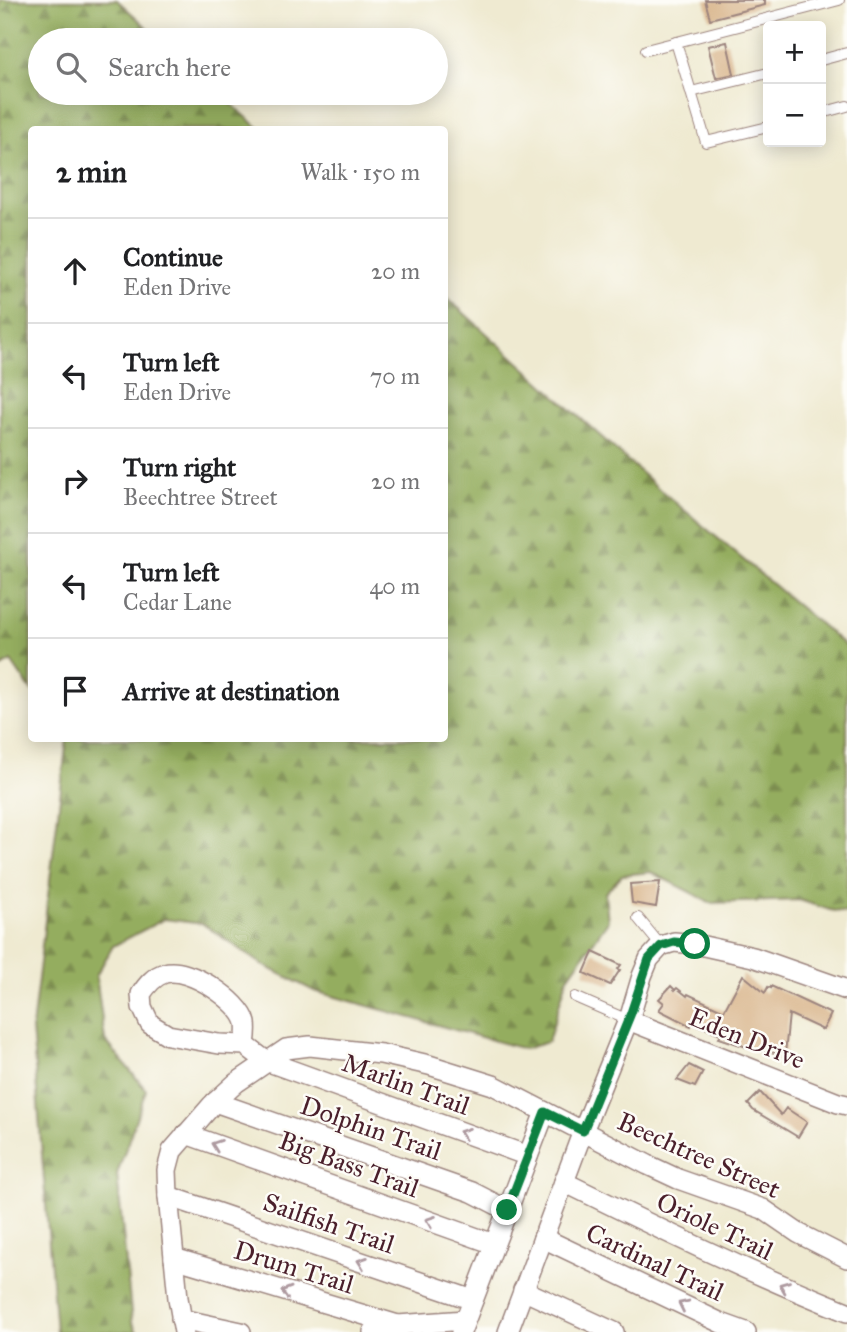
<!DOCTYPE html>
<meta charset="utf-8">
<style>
body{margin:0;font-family:"IM FELL Great Primer",serif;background:#f6f6f6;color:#202124}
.controls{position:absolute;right:21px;top:21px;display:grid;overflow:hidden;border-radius:7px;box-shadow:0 4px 18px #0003}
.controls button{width:63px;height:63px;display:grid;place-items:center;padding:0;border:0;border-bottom:2px solid #e0e0e0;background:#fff;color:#202124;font:35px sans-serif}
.stop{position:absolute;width:21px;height:21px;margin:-16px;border:5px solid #0b8043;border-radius:50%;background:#fff}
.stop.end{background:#0b8043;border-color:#fff;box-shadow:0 2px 7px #0008}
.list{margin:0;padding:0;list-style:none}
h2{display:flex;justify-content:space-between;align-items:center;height:91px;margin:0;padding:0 28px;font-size:30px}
h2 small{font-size:23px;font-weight:400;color:#757577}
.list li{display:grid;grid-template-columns:46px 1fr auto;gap:21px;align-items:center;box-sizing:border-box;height:105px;padding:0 28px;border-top:2px solid #e0e0e0}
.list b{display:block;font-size:26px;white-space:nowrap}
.list p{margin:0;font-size:23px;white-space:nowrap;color:#757577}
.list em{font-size:23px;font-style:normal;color:#757577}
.icon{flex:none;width:38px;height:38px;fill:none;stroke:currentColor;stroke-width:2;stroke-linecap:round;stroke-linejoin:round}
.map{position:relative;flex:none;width:847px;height:1332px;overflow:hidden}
.search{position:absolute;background:#fff;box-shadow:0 4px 18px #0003;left:28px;top:28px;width:420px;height:77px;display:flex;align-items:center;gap:18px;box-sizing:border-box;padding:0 24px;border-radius:38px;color:#757577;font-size:26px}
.panel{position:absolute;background:#fff;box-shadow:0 4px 18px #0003;left:28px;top:126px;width:420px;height:616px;border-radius:7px}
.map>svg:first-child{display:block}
</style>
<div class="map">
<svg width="847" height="1332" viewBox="0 0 847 1332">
<defs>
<pattern id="forest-firs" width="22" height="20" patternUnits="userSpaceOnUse" patternTransform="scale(1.75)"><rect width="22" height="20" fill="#94ad5f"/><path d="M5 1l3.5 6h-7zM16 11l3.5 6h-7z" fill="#7b8c4f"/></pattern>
</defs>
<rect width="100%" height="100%" fill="#fdfcf7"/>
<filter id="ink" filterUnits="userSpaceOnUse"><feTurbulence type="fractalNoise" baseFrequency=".0143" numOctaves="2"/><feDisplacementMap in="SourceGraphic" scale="14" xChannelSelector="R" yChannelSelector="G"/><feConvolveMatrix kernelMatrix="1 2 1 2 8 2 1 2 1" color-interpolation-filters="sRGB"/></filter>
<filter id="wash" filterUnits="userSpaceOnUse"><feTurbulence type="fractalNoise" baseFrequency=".00686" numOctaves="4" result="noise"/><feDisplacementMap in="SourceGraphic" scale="28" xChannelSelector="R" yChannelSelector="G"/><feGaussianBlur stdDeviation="1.57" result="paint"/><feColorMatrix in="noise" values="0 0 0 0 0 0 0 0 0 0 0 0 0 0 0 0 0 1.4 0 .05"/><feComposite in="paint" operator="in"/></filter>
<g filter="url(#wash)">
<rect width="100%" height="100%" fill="#efead1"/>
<g fill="url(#forest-firs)" stroke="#6f6645" stroke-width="2">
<path d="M0 0H117L161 40H40V93H219L260 129 32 130 31 690 11 661 0 668Z"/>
<path d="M445 296 658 488 847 647V913L830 910 799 900 711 903 651 872 622 875 605 893 608 921 567 979 548 1042 524 1049 314 991 263 965 203 924 164 919 113 946 96 976 105 1040 146 1090 117 1174 132 1322 137 1332H56L32 1028 67 739 444 738Z"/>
</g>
<g id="blocks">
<g fill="#dab890">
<path d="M705 0H765V5L710 19Z"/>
<path d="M727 42 734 74 716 78 708 46Z"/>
<path d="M660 882 656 907 632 903 630 884Z"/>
<path d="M593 952 621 965 618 969 620 970 610 985 584 973Z"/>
<path d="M743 975 765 993 768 987 771 988V986L831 1014 823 1030 789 1014 785 1054 759 1051 719 1038 721 1034 692 1023 691 1026 659 1010 664 1003 659 999 671 986 675 990 677 988 687 996 688 994 724 1011Z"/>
<path d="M689 1065 703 1072 695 1087 677 1080Z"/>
<path d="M760 1092 781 1115 786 1108 807 1122 798 1137 753 1110 748 1104Z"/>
</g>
</g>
</g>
<g filter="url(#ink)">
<use href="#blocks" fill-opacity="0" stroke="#9c847e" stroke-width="2"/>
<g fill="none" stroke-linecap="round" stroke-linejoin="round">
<defs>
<g id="service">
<path d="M676 42 706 142 768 127"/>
<path d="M646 50 839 0"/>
<path d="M821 60 847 53"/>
<path d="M691 92 768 73"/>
<path d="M821 113 847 106"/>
<path d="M638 918 661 946"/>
<path d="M575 997 628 1020"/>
</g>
<g id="minor">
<path d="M628 1020 838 1103 847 1105"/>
<path d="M245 1045C246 1038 247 1030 246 1023 241 1001 188 966 165 973 154 976 147 985 141 994L142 1007 150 1024 168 1035 219 1044 245 1045 266 1061 528 1156"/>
<path d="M215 1102 472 1192 507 1210"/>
<path d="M186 1134 494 1244"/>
<path d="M564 1182C657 1228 750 1273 847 1312"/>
<path d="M168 1196 473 1300"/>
<path d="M543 1238 721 1323 746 1332"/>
<path d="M174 1258 398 1325"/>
<path d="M523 1290 614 1332"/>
<path d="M181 1319 241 1332"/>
<path d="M184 1332 178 1298 168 1196 167 1170 172 1151 212 1105 236 1083 286 1049 310 1046 381 1054 429 1065 493 1085 648 1165 678 1179 763 1209 798 1233 847 1258"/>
<path d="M373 1332 398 1325 465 1320"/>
<path d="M461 1332 545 1112"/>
<path d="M508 1332 583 1131 631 1013 642 976 649 959 661 946 674 942 695 944 753 957 847 990"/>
</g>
</defs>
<use href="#service" stroke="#9c847e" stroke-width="12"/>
<use href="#minor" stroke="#9c847e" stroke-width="22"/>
<use href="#service" stroke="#fff" stroke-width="10"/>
<use href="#minor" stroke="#fff" stroke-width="19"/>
</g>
<defs><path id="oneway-chevron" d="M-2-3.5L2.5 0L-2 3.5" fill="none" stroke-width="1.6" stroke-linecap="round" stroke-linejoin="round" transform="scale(1.75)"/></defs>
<g stroke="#ae9aa0">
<use href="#oneway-chevron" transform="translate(464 1133) rotate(-160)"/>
<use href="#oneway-chevron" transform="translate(216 1145) rotate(-160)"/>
<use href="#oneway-chevron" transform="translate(430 1221) rotate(-160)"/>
<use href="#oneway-chevron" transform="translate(362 1262) rotate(-161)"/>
<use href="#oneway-chevron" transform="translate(784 1286) rotate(-158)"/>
<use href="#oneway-chevron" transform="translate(286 1292) rotate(-163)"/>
<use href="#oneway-chevron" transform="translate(683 1305) rotate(-154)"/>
</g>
</g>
<g fill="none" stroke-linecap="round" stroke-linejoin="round" filter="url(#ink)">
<path stroke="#0b8043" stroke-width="9" d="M507 1210 545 1112 583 1131 631 1013 649 959 661 946 674 942 695 944"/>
</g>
<g text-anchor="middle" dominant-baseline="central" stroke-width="5" stroke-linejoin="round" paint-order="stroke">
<g font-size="26" fill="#4a1f2b" stroke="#fdfcf7">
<text transform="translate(747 1038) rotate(22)">Eden Drive</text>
<text transform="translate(406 1084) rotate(20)">Marlin Trail</text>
<text transform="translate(371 1128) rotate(19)">Dolphin Trail</text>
<text transform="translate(699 1155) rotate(24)">Beechtree Street</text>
<text transform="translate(349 1164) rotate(20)">Big Bass Trail</text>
<text transform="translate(329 1223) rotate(19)">Sailfish Trail</text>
<text transform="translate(715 1226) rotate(25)">Oriole Trail</text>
<text transform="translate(655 1262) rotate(25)">Cardinal Trail</text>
<text transform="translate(294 1267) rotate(17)">Drum Trail</text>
</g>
</g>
</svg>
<div class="controls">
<button>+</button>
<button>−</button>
</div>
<div class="stop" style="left:695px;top:944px"></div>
<div class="stop end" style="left:507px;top:1210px"></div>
<div class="search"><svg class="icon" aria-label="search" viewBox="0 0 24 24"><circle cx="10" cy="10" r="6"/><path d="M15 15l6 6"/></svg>Search here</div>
<section class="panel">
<h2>2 min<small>Walk · 150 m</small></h2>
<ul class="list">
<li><svg class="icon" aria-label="ahead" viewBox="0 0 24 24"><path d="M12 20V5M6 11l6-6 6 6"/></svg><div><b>Continue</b><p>Eden Drive</p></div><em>20 m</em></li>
<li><svg class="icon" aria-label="left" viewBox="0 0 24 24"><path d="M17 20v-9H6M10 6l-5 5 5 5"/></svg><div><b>Turn left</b><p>Eden Drive</p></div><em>70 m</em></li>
<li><svg class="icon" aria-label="right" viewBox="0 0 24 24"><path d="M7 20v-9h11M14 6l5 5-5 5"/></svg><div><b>Turn right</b><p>Beechtree Street</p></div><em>20 m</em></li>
<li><svg class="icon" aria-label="left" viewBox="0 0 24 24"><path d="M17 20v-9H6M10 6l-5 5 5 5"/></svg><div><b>Turn left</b><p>Cedar Lane</p></div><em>40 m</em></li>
<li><svg class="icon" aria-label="arrive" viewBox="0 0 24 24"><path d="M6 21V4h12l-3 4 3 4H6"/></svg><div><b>Arrive at destination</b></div></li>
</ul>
</section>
</div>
